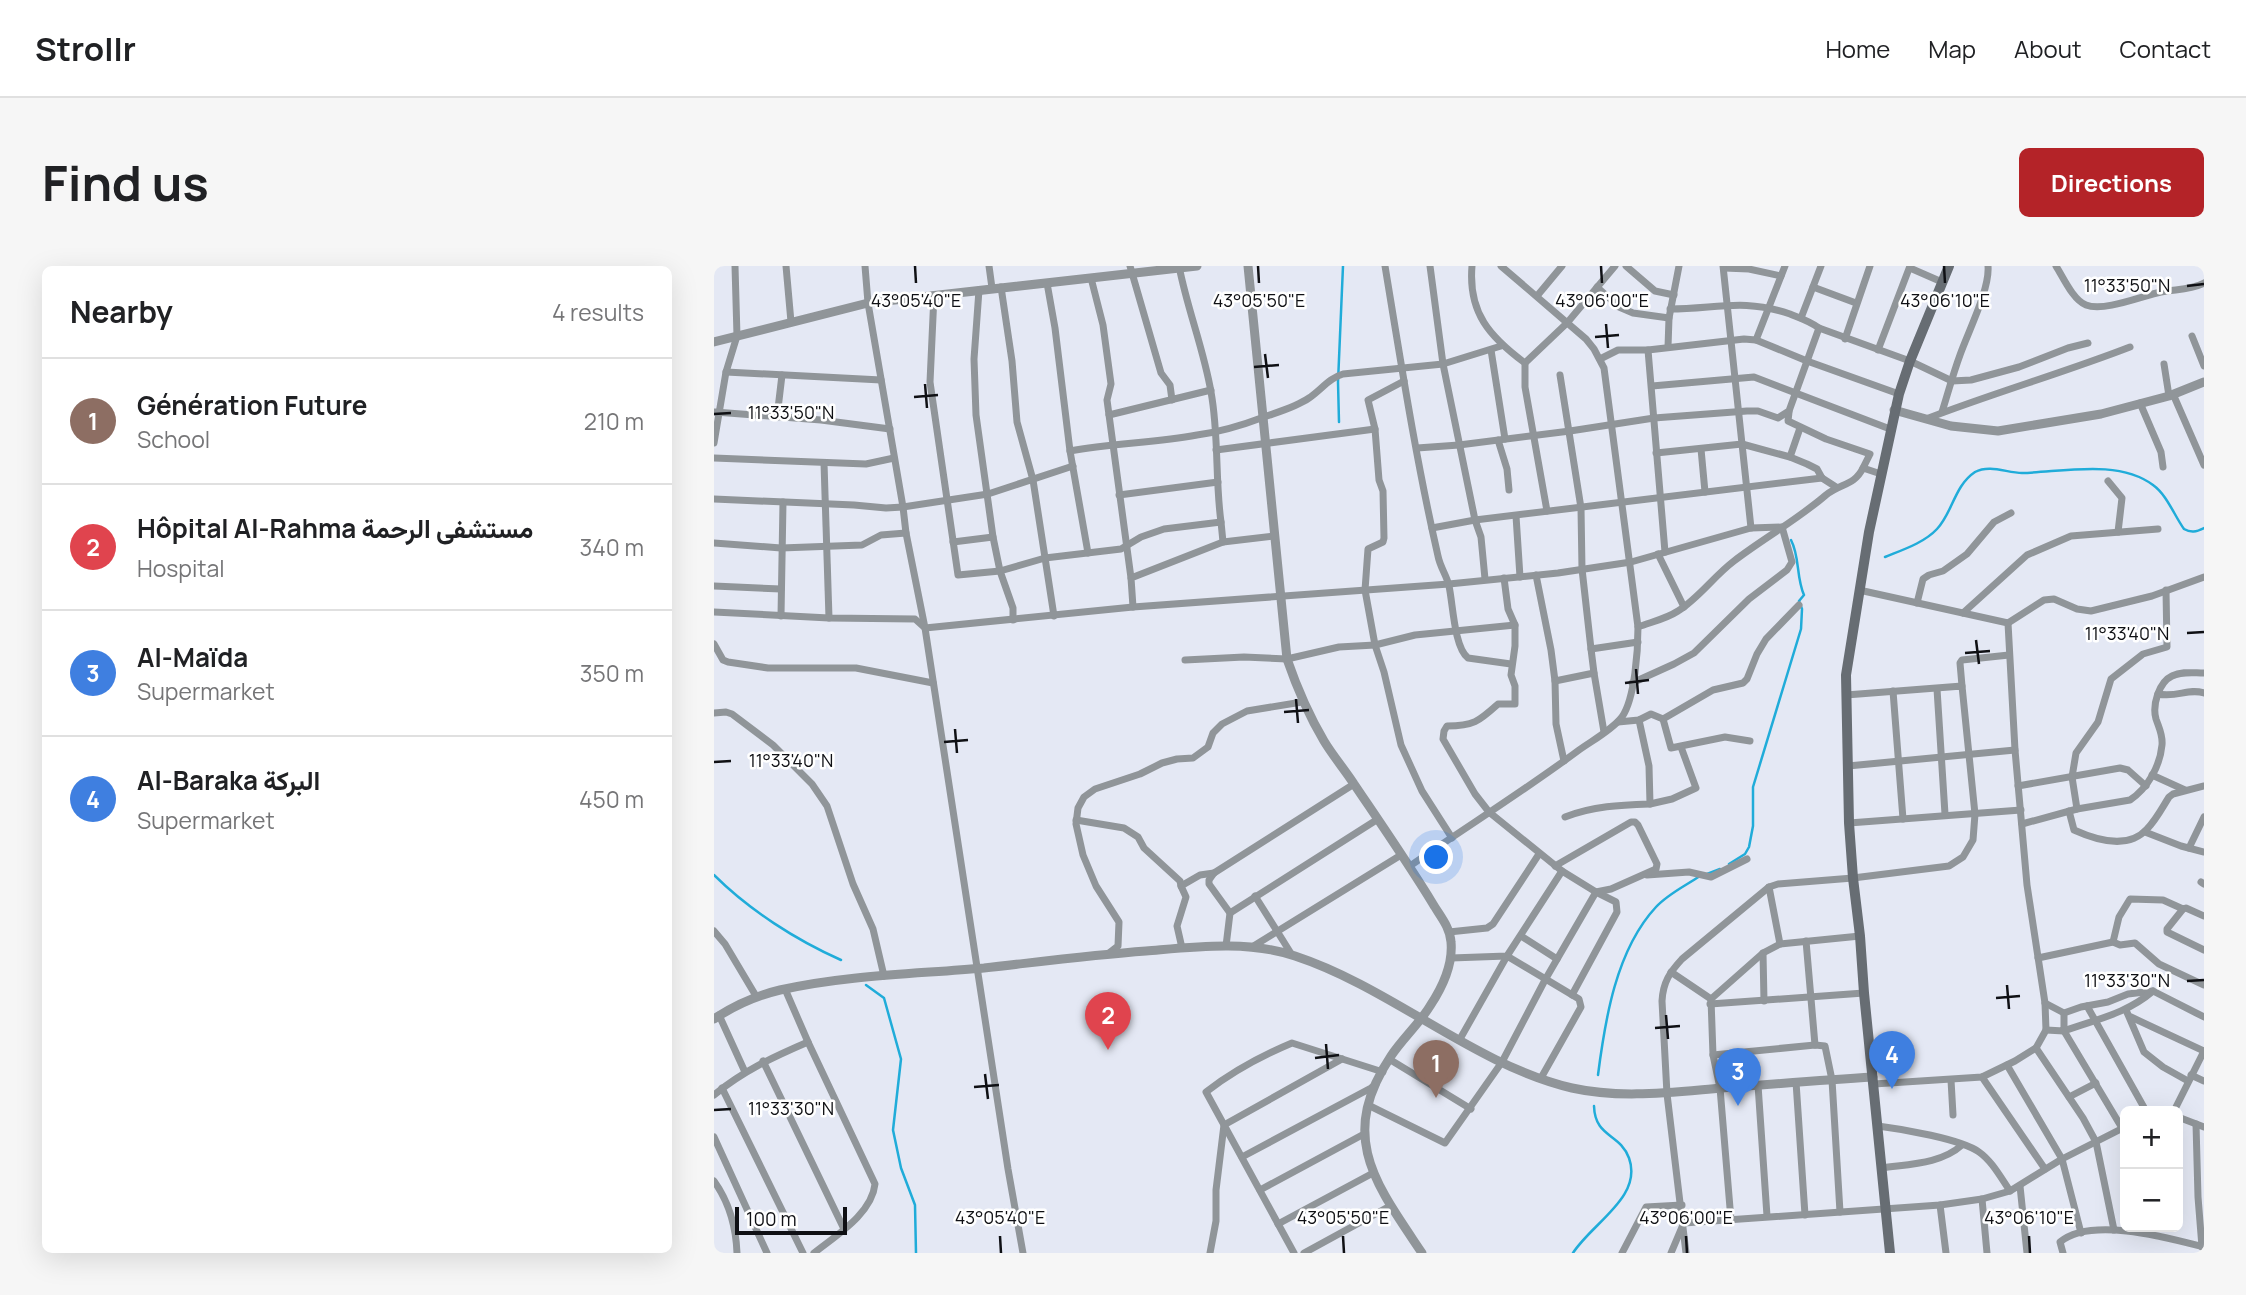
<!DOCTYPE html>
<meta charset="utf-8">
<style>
body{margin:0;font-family:Manrope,Vazirmatn,sans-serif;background:#f6f6f6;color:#202124}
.controls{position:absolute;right:21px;bottom:21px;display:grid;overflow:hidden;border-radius:10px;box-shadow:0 7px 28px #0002}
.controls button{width:63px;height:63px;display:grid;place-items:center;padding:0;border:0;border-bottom:2px solid #e0e0e0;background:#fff;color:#202124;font:35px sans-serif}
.scale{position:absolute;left:21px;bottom:18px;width:112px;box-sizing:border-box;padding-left:7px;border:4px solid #0f1014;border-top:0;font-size:19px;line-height:24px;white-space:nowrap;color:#0f1014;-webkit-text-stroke:5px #fff;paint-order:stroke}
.you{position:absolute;left:723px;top:592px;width:24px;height:24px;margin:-18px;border:5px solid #fff;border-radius:50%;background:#1a73e8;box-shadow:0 0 0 10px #1a73e833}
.badge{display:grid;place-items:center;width:46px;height:46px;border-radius:50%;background:#b42328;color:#fff;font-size:23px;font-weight:700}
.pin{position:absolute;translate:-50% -58px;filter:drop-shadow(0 2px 4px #0008)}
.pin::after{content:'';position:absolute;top:37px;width:24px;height:21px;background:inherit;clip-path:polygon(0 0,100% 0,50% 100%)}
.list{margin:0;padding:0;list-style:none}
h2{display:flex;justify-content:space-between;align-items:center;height:91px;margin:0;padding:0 28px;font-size:30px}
h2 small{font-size:23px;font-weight:400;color:#757577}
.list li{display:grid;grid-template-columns:46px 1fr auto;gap:21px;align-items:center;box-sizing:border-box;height:126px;padding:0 28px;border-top:2px solid #e0e0e0}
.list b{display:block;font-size:26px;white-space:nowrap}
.list p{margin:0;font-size:23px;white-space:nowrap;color:#757577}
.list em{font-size:23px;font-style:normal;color:#757577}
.map{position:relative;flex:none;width:1490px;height:987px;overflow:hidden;border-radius:10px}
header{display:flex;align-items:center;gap:42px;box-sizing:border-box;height:98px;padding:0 35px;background:#fff;border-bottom:2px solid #e0e0e0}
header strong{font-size:33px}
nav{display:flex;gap:38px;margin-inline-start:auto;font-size:24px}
.intro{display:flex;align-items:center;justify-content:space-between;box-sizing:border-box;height:168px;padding:0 42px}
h1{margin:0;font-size:49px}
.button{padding:18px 32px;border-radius:10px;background:#b42328;color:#fff;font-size:24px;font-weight:700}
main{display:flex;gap:42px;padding:0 42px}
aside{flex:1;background:#fff;border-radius:10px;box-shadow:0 7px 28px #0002}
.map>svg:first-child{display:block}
</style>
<header>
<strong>Strollr</strong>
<nav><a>Home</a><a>Map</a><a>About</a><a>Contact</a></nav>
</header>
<div class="intro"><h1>Find us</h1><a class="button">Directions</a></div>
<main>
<aside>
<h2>Nearby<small>4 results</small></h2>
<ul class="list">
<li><span class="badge" style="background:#8d6e63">1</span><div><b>Génération Future</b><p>School</p></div><em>210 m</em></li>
<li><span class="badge" style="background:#e0444e">2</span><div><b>Hôpital Al-Rahma مستشفى الرحمة</b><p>Hospital</p></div><em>340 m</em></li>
<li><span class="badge" style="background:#3f7fe0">3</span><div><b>Al-Maïda</b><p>Supermarket</p></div><em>350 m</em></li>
<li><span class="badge" style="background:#3f7fe0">4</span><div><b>Al-Baraka البركة</b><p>Supermarket</p></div><em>450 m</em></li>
</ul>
</aside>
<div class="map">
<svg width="1490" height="987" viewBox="0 0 1490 987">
<rect width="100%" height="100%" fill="#e4e8f4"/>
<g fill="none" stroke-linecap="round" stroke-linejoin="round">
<g stroke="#20acd9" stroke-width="2.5">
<path d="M625 156 624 116 629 0"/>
<path d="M1171 291C1188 284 1210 277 1223 263 1239 246 1240 220 1261 206 1276 198 1293 207 1308 207 1349 206 1404 193 1439 219 1453 229 1460 249 1470 263 1477 267 1482 266 1490 262"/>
<path d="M1015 598 1031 588 1035 581 1039 560V521L1087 363 1088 343 1085 335 1090 329C1082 311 1086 291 1077 274"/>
<path d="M993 608 1006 603"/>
<path d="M0 609C35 644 82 674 127 694"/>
<path d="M152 719 170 732 187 793 179 864 187 902 201 939 202 987"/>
<path d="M884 809C891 754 902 684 942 641 954 628 971 620 986 610"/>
<path d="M859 987C878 957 929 931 915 892 906 867 881 872 880 840"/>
</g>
<g stroke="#909599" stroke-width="7">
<path d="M72 0 77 56"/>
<path d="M151 0 154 37 189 241 192 267 211 362 294 903 309 987"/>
<path d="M275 0 278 22"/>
<path d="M416 0 447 107 456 119 458 134"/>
<path d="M465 0C473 42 490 84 497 126 505 169 501 213 507 256"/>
<path d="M671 0C687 97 702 194 724 290 726 301 733 310 735 320 739 338 740 381 754 392L797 398"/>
<path d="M716 0 729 98 761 254 767 271 771 313"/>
<path d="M758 0C754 47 776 71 811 97V121L833 245"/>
<path d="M912 0 941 25 960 29"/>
<path d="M1342 0C1349 11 1359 34 1372 39 1390 46 1428 30 1447 26 1462 23 1477 24 1490 17"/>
<path d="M1010 2 1035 3 1067 10"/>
<path d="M1196 2 1228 16"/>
<path d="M377 12 389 59 397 118 393 134 417 312"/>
<path d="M333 17 341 62 356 185 374 287"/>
<path d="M287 21 298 95 303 156 319 214 340 350"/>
<path d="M883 21 905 41 919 47 955 52"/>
<path d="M1099 21 1142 37"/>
<path d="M265 24 260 93 262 149 279 271 286 305 299 342V354"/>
<path d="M220 29 216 116 244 309 286 305 331 292 407 283 427 271 450 263 507 256 509 276"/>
<path d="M823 30 848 0"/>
<path d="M1087 52 1107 0"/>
<path d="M1105 62 1196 95 1238 115 1257 114 1305 101 1354 82 1374 77"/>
<path d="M1478 70 1490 100"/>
<path d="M1131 73 1156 0"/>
<path d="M1042 74 1071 0"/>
<path d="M954 81 955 52 965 0"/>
<path d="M777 84 791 173"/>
<path d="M934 84 951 286"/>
<path d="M1164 84 1196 0"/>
<path d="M886 93 904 84H934L1030 73 1042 74 1093 95 1185 128"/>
<path d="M811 97 853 57 901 0"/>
<path d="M1450 98 1455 130"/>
<path d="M12 106 167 114"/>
<path d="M846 109 867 242 868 303 877 383"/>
<path d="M690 115 654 134 661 163 665 214 669 225 670 272 669 276 654 283 651 324 661 379 670 406 687 479 708 525 738 572"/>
<path d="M938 120 1040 111 1176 163"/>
<path d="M1459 128 1490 199"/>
<path d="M1426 137 1447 186 1449 201"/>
<path d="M1 146 107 154 176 163"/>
<path d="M1075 146 1074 155 1112 173 1156 188 1149 202"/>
<path d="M1228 146C1234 127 1239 108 1246 89 1254 66 1276 23 1274 0"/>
<path d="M395 149 497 124"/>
<path d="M63 151 68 109"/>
<path d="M1212 153C1279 127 1349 107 1416 81"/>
<path d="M784 174 793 203 795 224"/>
<path d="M0 177 12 106 23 70 21 0"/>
<path d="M703 182 745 179 856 165 940 152 1033 145H1044L1064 152 1075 145 1105 62C1096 55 1086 52 1076 48 1029 32 1002 43 956 43"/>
<path d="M987 183 991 226"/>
<path d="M502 184 661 163"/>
<path d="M356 185C398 177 441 177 483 169 506 166 529 159 550 151 564 146 582 141 595 132 607 124 615 112 629 108L729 98 787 80"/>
<path d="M942 187 1028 178 1009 0"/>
<path d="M1076 191 1086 162"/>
<path d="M0 192 152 198 180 192"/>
<path d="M110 197 115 352"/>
<path d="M1394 215 1408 232 1404 266"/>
<path d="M405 229 504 216"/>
<path d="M0 233 140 239 172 242 189 241 274 228 359 200"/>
<path d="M802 250 806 311"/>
<path d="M718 262 761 254 1108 212"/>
<path d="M1037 262 1028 178 1076 191 1093 198 1103 203 1108 212 1122 221"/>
<path d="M239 276 279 271"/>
<path d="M0 277 67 282 148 279 167 269 192 267"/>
<path d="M944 288 970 341"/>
<path d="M822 309 837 384 841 415 842 458 850 495"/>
<path d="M790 312 794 343 801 359V380L797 409 801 420V438H784C765 455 760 460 733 460L730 465 729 473 761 528 775 546 848 605 882 626 902 636 903 646 858 729"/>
<path d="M0 320 67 323"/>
<path d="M1145 324 1294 357 1301 484 1313 619 1331 737 1332 764 1322 782 1301 795 1268 811 1160 818"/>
<path d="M1203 337 1209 313 1215 309 1229 305 1253 288 1280 256 1297 247"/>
<path d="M419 341 417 312 509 276 560 270"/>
<path d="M0 346 115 352 201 353 211 362 419 341 735 318 844 307 917 296 1037 262 1068 261 1078 296 1073 304 1035 333 980 387 960 398 918 417"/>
<path d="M1249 347 1313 289 1357 270 1444 263"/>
<path d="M67 350 69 236"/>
<path d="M1294 357 1330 334 1340 333 1363 343 1377 345 1438 330 1490 311"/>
<path d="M924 361C937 356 952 353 964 345 985 332 1000 310 1020 295 1050 272 1083 254 1112 229 1127 217 1140 220 1149 202L1167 208"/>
<path d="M0 378 9 394 14 396 54 402H142L219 417"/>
<path d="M471 394 530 391 573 393 625 381 661 379 701 369 801 359"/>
<path d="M880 407 890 466"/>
<path d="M841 415 880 407 877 383 924 376"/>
<path d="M1248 420 1246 397 1248 394 1295 389"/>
<path d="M1223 423 1231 548"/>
<path d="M1179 425 1189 553"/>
<path d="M1444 428C1463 432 1474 422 1490 427"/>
<path d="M0 447 12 446 18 448 59 479 98 518 113 540 139 618 159 663 170 710"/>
<path d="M949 453 957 482 1011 471 1036 475"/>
<path d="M904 456 925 454 937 448 949 453 999 424 1029 417 1033 413 1043 388 1052 373 1085 339"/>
<path d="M1134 500 1301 484"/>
<path d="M1438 509 1471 524"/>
<path d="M1304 520 1406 502 1414 504 1432 520"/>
<path d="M936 538 958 533 982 522 967 481"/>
<path d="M1363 543 1358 511 1362 487 1384 456 1397 413 1429 388 1453 381 1452 324"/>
<path d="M1355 545 1360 564C1382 574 1414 584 1433 563 1442 554 1448 542 1455 531L1459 528 1490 520"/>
<path d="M851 551C879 540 906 539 936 538L935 500 925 454"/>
<path d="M362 554 410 562 424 571 430 582 466 615 467 620"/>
<path d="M1135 557 1307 544"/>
<path d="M1308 558 1363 543 1416 534C1434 522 1446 500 1448 479 1449 469 1445 462 1442 453 1438 439 1445 416 1458 410 1468 405 1479 407 1490 407"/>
<path d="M1431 566 1467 580 1490 586"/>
<path d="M1475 582 1490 551"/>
<path d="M696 600C752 561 810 525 865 484 879 474 898 464 908 451 921 432 924 384 924 361L890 102 880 83 872 73 787 0"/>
<path d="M933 609 975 606 997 611 1033 593"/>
<path d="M1487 616 1490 618"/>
<path d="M1055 621 1066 678"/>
<path d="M541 630 578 689"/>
<path d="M1469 643 1453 663V666L1490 684"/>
<path d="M516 647 664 553"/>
<path d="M0 665 11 678 42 730"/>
<path d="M735 666 773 662 779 658 825 588"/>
<path d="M807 670 843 693"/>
<path d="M1092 675 1101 779"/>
<path d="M1399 676 1405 651 1416 633 1449 634 1469 643 1472 642 1490 650"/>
<path d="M512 680 516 647 495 618V614L500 607 640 518"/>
<path d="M538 681 687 589"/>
<path d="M468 682 463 660 472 631 467 620 486 609 500 607"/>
<path d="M395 687 404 680 405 656 382 620 369 589 362 558 364 542 370 531 381 523 426 508 448 497 463 493 479 492 494 481 499 467 508 458 533 445 588 436"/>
<path d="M1049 687 1050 735"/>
<path d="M737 692 793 690 848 605"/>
<path d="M1324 692 1399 676 1406 679 1421 677 1445 698 1490 719"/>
<path d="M957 706 997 733"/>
<path d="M71 723 94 776"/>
<path d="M1331 737 1350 747"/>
<path d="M996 738 1150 727"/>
<path d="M1373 740 1432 845"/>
<path d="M1412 744 1430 786 1449 801 1474 815"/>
<path d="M5 749 31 806"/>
<path d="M1417 751 1490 785"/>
<path d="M1332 764 1350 765V747L1367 741 1394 736 1414 728 1439 725 1490 751"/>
<path d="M746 773 793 690 865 733 867 741 827 812"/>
<path d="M1322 782 1369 852 1382 876 1400 964"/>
<path d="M999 789 1101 779 1111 780 1118 814 1126 946"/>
<path d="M675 793 757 843"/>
<path d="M49 795 130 963"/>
<path d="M1293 799 1348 893 1367 967"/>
<path d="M1477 809 1490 815"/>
<path d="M1268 811 1331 903"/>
<path d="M1237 814 1239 849"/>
<path d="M1082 816 1091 949"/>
<path d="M1044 819 1053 950"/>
<path d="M8 822 89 987"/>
<path d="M0 829C29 805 59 791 94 776L161 918C158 948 121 970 100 987"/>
<path d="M1355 831 1382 817"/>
<path d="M654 839 731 877 788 796 831 714 882 626 897 623 942 603 943 598 924 559 921 556H917L841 600"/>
<path d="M1460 845 1490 785"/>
<path d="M1464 851 1490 861"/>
<path d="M1482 858 1484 931 1488 981"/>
<path d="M1164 860C1188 863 1247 873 1265 886 1278 895 1287 912 1296 925"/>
<path d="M1408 862 1350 765C1383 753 1412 748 1439 725"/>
<path d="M0 871 53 987"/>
<path d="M528 891 657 822 662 818"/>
<path d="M1168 902C1195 898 1227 898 1248 879"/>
<path d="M0 915C15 936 22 961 23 987"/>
<path d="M1306 920 1313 987"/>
<path d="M546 924 650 868"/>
<path d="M1268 933 1273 987"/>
<path d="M1226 939 1232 987"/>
<path d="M1017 954 1006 822 999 789 997 733 1049 687 1066 678 1146 670"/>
<path d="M970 957 1226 939 1268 933 1296 925 1348 893 1411 861"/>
<path d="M564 958 659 907"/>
<path d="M496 987 502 955V924L510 859 628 793"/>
<path d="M580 987 492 826C519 805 547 790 578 777L669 806"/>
<path d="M590 987 676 940"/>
<path d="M908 987 932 941 968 939"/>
<path d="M957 987 968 961"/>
<path d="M972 987 953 828 948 735C949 716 956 706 968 693L1055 621 1064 618 1139 612 1235 600 1249 591 1259 574 1261 548 1248 420 1132 429"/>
<path d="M1349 987 1346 976C1377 950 1455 972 1490 981"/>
</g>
<g stroke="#909599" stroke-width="9">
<path d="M534 0 573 393C583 422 594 448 610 475 619 490 631 504 640 518 667 558 694 597 719 638 726 650 736 661 737 676 739 698 728 722 716 740 705 758 689 772 677 790 623 871 662 918 708 987"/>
<path d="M0 76 154 37 483 0"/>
<path d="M1180 144 1237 160 1284 165 1387 148 1455 130 1490 116"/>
<path d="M0 753C21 739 41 730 66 724 132 709 202 708 270 702 324 696 378 689 432 685 480 681 534 674 581 690 678 722 760 799 858 822 907 833 959 826 1008 822 1059 818 1109 814 1159 811"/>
</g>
<path stroke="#676d73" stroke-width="10" d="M1176 987 1150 727 1146 670 1139 612 1135 557 1132 409 1155 266 1185 128 1196 95 1235 0"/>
</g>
<path fill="none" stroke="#0f1014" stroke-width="2.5" d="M201 0 202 17M544 0 545 17M887 0 888 17M1230 0 1231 17M1473 20 1490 18M892 58 894 82M881 71 905 69M551 88 554 112M540 101 565 99M211 118 213 142M200 131 224 129M0 148 17 147M1473 367 1490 366M1262 374 1265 398M1251 387 1276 385M922 403 924 428M911 417 935 414M582 433 584 457M570 446 595 444M241 463 243 487M230 476 254 474M0 496 17 495M1473 715 1490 714M1293 719 1295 743M1282 732 1306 730M952 749 954 773M941 762 966 760M612 778 614 803M601 792 625 789M271 808 274 833M260 821 285 819M0 844 17 843M286 970 287 987M629 970 630 987M972 970 973 987M1315 970 1316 987"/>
<g font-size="18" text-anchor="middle" fill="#0f1014" stroke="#fff" stroke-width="5" stroke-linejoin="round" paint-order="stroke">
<text x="1413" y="26">11°33'50"N</text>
<text x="202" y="41">43°05'40"E</text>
<text x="545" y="41">43°05'50"E</text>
<text x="888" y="41">43°06'00"E</text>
<text x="1231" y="41">43°06'10"E</text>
<text x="77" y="153">11°33'50"N</text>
<text x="1413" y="374">11°33'40"N</text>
<text x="77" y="501">11°33'40"N</text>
<text x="1413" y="721">11°33'30"N</text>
<text x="77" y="849">11°33'30"N</text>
<text x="286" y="958">43°05'40"E</text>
<text x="629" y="958">43°05'50"E</text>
<text x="972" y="958">43°06'00"E</text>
<text x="1315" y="958">43°06'10"E</text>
</g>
</svg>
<div class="controls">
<button>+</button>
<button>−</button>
</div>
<div class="scale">100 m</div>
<div class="you"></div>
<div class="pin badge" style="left:722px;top:832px;background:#8d6e63">1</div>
<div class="pin badge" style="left:394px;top:784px;background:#e0444e">2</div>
<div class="pin badge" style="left:1024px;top:840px;background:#3f7fe0">3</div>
<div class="pin badge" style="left:1178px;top:823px;background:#3f7fe0">4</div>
</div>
</main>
